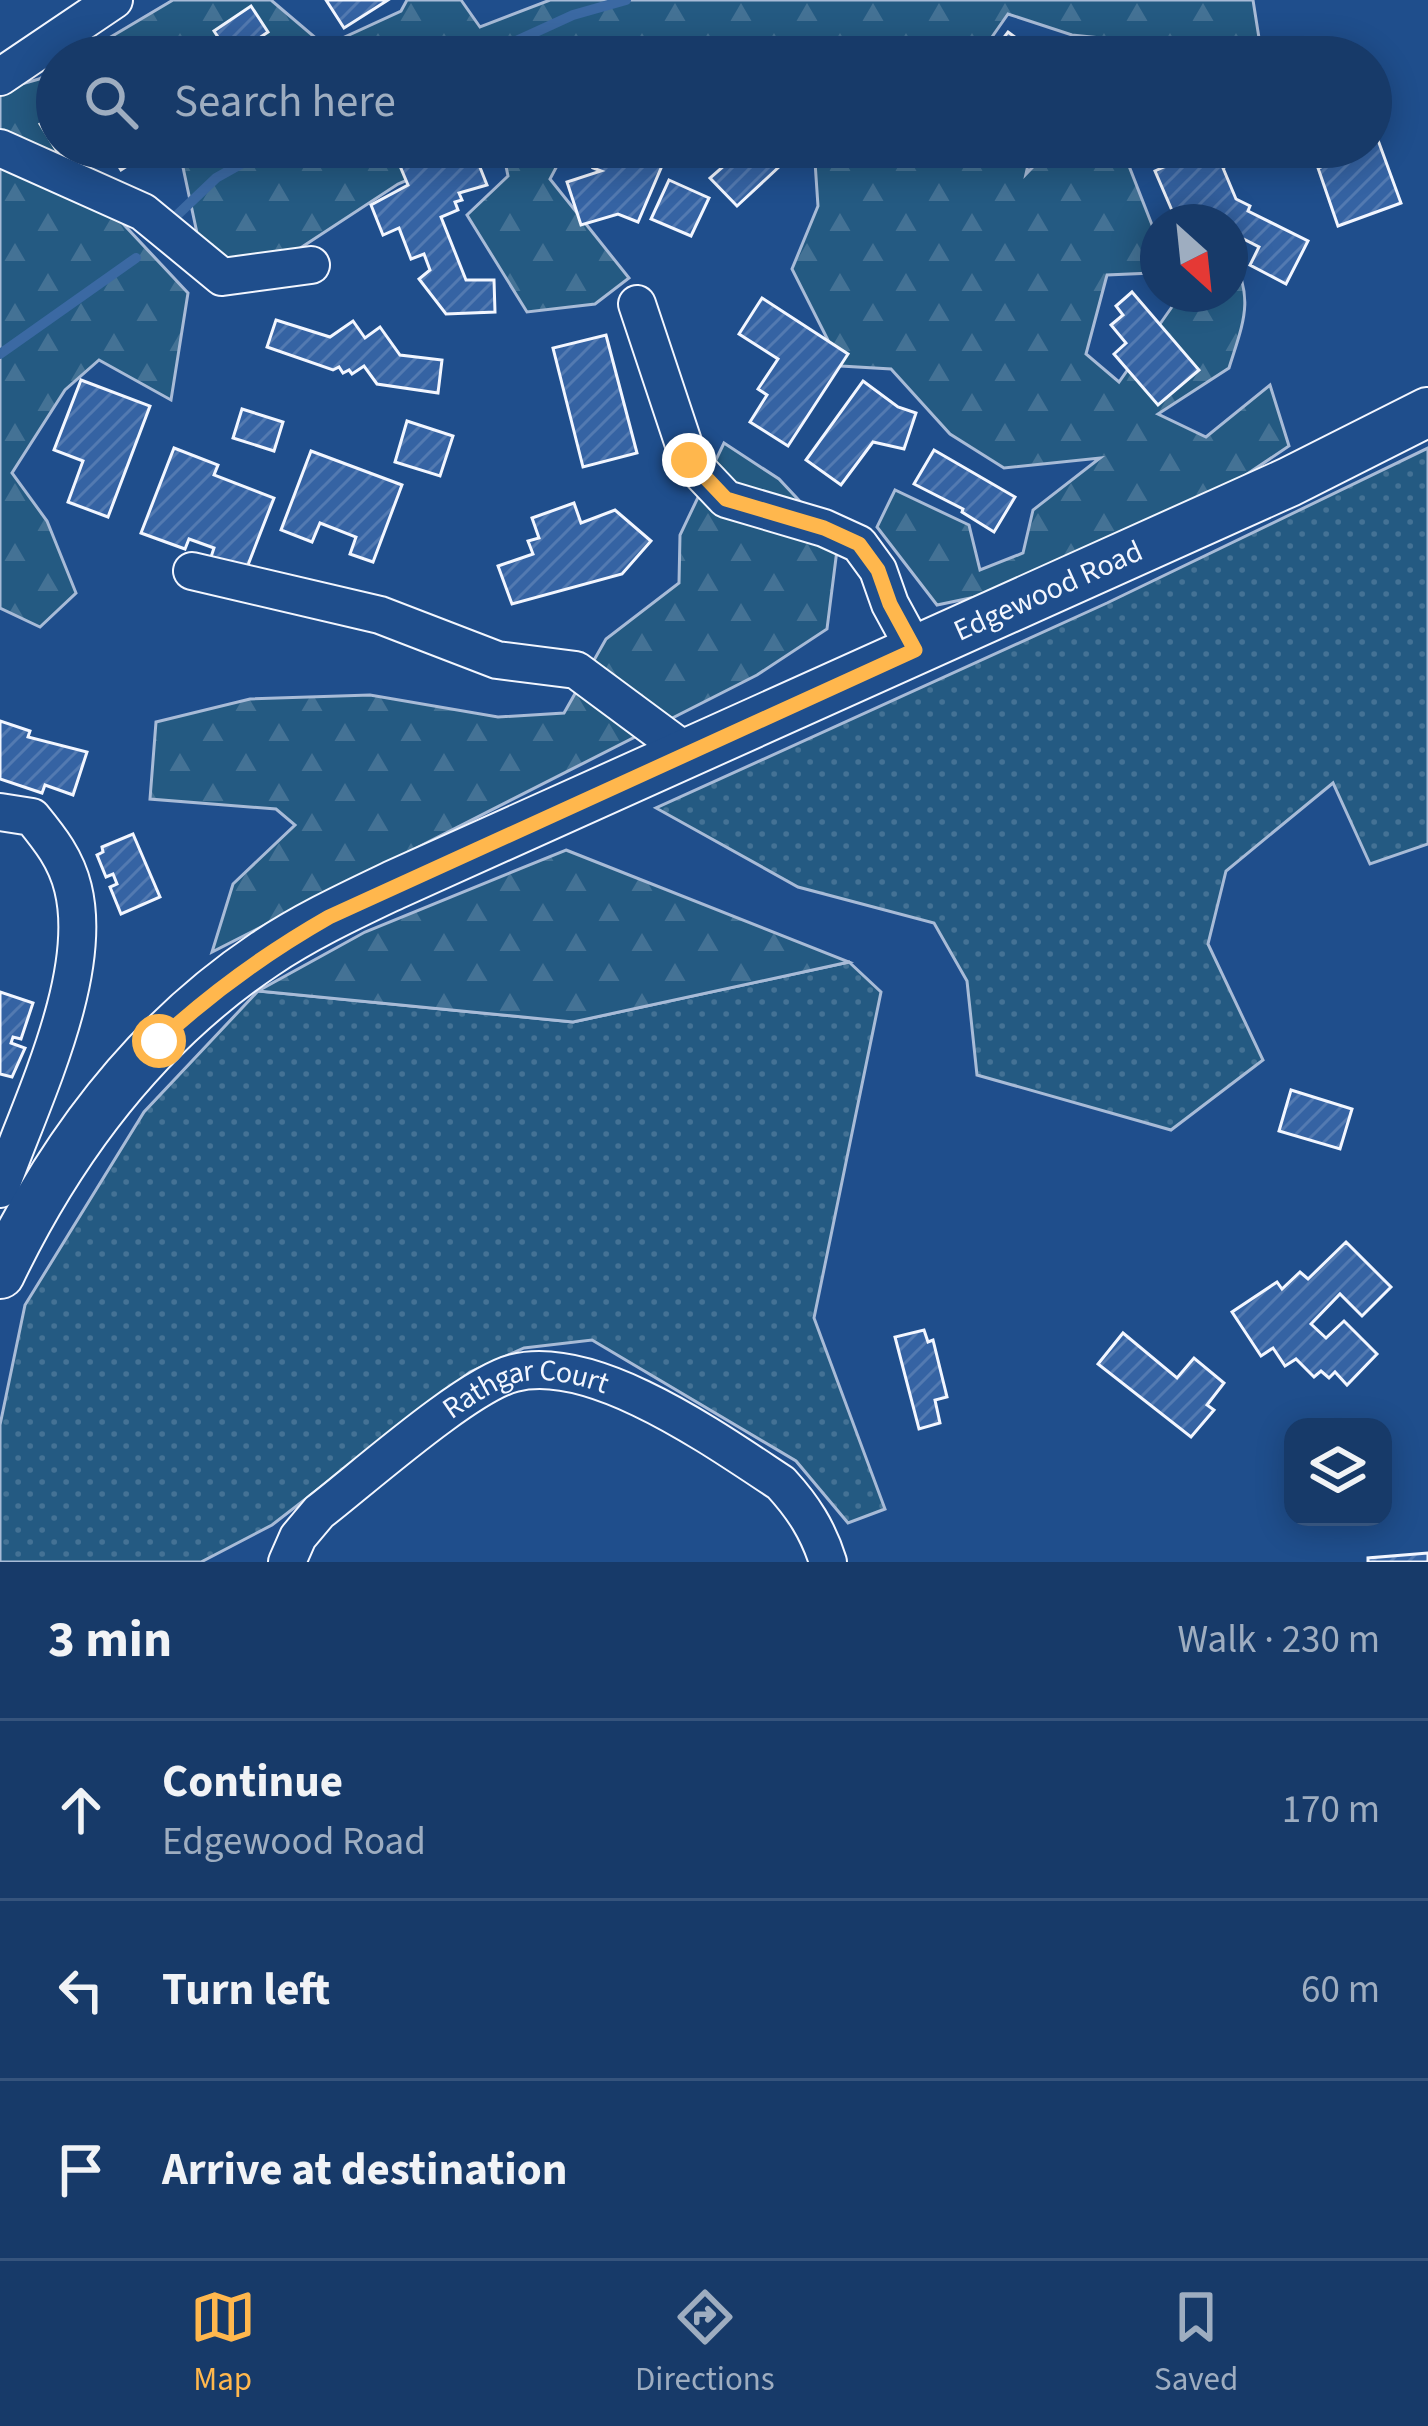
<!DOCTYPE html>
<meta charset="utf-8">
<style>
body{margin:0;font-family:"Source Sans 3",sans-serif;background:#20416f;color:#f1f3f6}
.controls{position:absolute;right:36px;bottom:36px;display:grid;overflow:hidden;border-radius:24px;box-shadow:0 6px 30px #0003}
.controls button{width:108px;height:108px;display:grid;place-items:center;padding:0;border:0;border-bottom:3px solid #36547d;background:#173a69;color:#f1f3f6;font:60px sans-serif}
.compass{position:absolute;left:1140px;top:204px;width:108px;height:108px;border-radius:50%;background:#173a69;box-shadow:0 6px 30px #0003;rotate:153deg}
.stop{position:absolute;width:36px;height:36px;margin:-27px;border:9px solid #ffb74d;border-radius:50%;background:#fff}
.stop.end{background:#ffb74d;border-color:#fff;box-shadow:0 3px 12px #0008}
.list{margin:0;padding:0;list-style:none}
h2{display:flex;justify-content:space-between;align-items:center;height:156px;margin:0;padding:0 48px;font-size:51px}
h2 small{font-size:39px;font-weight:400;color:#9eadc0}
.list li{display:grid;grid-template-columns:78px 1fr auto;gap:36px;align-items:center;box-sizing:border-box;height:180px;padding:0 48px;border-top:3px solid #36547d}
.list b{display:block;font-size:45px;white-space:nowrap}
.list p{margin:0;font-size:39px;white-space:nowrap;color:#9eadc0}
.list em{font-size:39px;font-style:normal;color:#9eadc0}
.icon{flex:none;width:66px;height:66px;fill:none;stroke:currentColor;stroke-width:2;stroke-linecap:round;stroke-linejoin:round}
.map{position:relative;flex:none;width:1428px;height:1562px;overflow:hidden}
.search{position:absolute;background:#173a69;box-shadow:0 6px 30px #0003;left:36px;right:36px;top:36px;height:132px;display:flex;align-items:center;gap:30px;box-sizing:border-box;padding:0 42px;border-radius:66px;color:#9eadc0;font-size:45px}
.sheet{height:696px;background:#173a69}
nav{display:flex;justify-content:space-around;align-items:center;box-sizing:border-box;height:168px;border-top:3px solid #36547d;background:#173a69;font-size:33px;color:#9eadc0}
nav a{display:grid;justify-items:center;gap:6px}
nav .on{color:#ffb74d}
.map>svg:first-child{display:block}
</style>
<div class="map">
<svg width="1428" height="1562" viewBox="0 0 1428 1562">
<defs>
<pattern id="grass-dots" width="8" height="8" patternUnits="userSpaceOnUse" patternTransform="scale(3)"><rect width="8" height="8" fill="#245a82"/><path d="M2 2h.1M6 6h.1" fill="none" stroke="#447295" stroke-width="1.8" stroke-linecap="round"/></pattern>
<pattern id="forest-firs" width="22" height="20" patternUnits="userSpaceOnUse" patternTransform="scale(3)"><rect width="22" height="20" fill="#245a82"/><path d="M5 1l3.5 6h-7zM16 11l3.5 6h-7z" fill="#447295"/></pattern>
<pattern id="building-hatch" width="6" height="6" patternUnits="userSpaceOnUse" patternTransform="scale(3)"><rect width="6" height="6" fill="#3563a3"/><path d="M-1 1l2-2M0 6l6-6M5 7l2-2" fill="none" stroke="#537ab1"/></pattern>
</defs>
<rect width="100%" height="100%" fill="#1f4e8c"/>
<g fill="url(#grass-dots)" stroke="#a8bbd7" stroke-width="3">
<path d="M1428 448V844L1370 864 1333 783 1226 871 1208 944 1263 1060 1171 1130 977 1075 967 981 934 923 798 887 656 808 1107 603Z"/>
<path d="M849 962 881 992 814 1318 885 1509 848 1523 796 1461 592 1340 524 1348 470 1372 272 1525 201 1562H0V1425L25 1305 144 1112 258 991 573 1022Z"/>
</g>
<g fill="url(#forest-firs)" stroke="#a8bbd7" stroke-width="3">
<path d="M173 0H271L325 46 401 11 407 0H461L480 27 550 0H1253L1262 57H1160L1149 43 1072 35 1008 14 978 57H77Z"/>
<path d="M57 69V147H94L58 182 112 212 188 293 171 400 99 360 65 390 12 473 47 521 76 593 40 627 0 608V90L39 79Z"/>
<path d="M172 147H483L398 184 279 262 226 276 197 233 181 158Z"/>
<path d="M502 147H567L550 179 629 278 595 304 527 312 467 215 508 176Z"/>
<path d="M814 147H1032L1026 174 1052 147H1095L1127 161 1154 230 1152 273 1107 275 1086 354 1119 382 1174 304 1176 294H1230V251C1255 299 1244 320 1229 368L1158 414 1206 437 1270 385 1289 446 1207 501 1028 586 937 605 877 527 895 490 969 525 980 570 1023 553 1033 510 1100 458 1004 468 950 434 891 369 841 366 792 269 818 206Z"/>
<path d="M724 443 779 479 838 542 827 629 757 675 212 952 233 884 295 825 276 809 150 799 156 722 250 699 370 695 498 717 564 713 606 639 679 583 680 535Z"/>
<path d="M566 850 849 962 573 1022 258 991 365 932Z"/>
</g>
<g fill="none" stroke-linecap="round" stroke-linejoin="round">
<g stroke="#3b69a3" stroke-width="10">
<path d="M481 57 573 15 626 0"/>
<path d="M176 216 216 178 271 147"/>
<path d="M0 354 136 258"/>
</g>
</g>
<g fill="url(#building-hatch)" stroke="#f2f6ff" stroke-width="3">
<path d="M326 0H388L344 28Z"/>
<path d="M251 6 268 32 231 57 214 31Z"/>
<path d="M1008 32 1035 52 1031 57H989Z"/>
<path d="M57 113V147H67L58 153 40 124Z"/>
<path d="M1371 121 1401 203 1338 226 1318 168 1343 159 1338 147H1371Z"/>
<path d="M107 147H157L121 170Z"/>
<path d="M602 147H670L638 222 618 214 581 225 567 182 601 171 593 168Z"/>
<path d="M711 147H782L776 160 781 165 737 206 710 178 725 165 722 152Z"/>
<path d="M1181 147H1252L1246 161 1241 158 1223 168 1236 199 1250 206 1248 211 1308 241 1286 284 1250 265 1259 247 1230 232V222H1177L1155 171 1175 162Z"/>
<path d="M446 148 453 163 475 155 487 185 459 193 462 200 455 202 458 210 441 217 466 280H494L495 312 446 314 419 279 430 270 424 254 411 259 399 228 383 235 371 205 408 185 400 166Z"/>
<path d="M669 180 709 198 691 236 651 219Z"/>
<path d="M1132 292 1199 370 1158 405 1114 354 1126 343 1111 325 1123 315 1116 306Z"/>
<path d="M762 298 848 354 788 446 750 422 767 395 758 389 778 359 739 334Z"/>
<path d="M276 320 330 337 353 321 365 338 380 327 400 355 442 360 438 393 377 384 364 366 352 374 349 370 343 373 339 367 333 370 267 347Z"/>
<path d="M606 335 637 453 583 467 553 348Z"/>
<path d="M81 380 150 406 108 517 68 502 83 461 54 450Z"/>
<path d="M863 381 898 407 916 413 904 449 873 442 841 485 806 460Z"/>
<path d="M242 409 283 422 274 451 233 438Z"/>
<path d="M407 421 453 436 440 476 395 462Z"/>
<path d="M174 448 218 465 214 475 274 498 246 570 211 557 214 548 189 539 185 549 141 533Z"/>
<path d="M934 450 1015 497 994 532 962 512 963 509 914 484Z"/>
<path d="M311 451 402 485 373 562 350 554 356 537 320 523 312 542 281 530Z"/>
<path d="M574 503 581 523 615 510 651 541 622 574 512 604 498 566 533 554 528 541 539 538 532 518Z"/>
<path d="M0 721 30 731 28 737 87 752 73 795 45 785 42 793 0 779Z"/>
<path d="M133 834 160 897 121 914 110 887 117 884 113 874 106 877 97 855 103 852 102 847Z"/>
<path d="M0 992 33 1003 21 1039 13 1037 11 1043 25 1048 12 1077 0 1074Z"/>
<path d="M1291 1090 1352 1109 1340 1149 1279 1131Z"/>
<path d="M1346 1242 1391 1287 1362 1316 1340 1294 1311 1324 1326 1338 1344 1321 1377 1354 1347 1385 1335 1372 1329 1378 1321 1371 1314 1377 1296 1359 1285 1366 1273 1348 1261 1356 1232 1312 1277 1282 1282 1289 1300 1272 1308 1279Z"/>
<path d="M924 1330 928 1342 933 1340 947 1397 935 1400 940 1423 919 1429 895 1337Z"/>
<path d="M1123 1333 1177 1378 1194 1358 1224 1383 1207 1405 1214 1410 1191 1437 1098 1364Z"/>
<path d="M1428 1553V1562H1368V1558Z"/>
</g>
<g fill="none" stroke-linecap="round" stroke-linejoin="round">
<defs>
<g id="minor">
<path d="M0 77 114 0"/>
<path d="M0 148 143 212 222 277 311 265"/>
<path d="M637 304 689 460 726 499 824 528 859 544 878 570 890 604 915 650"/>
<path d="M192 571 380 615 497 660 576 670 688 753"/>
<path d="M0 812 32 817C50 839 66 859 73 888 95 977 29 1106 0 1189"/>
<path id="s1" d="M287 1562 298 1537 319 1512C363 1478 467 1385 514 1373 594 1353 714 1439 781 1483 803 1507 818 1530 828 1562"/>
</g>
<g id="major">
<path id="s2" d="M0 1274C61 1147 147 1033 265 954 305 927 350 906 394 885L1289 482 1428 412"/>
</g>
</defs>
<use href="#minor" stroke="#f2f6ff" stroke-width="40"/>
<use href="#major" stroke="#f2f6ff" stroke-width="52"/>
<use href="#minor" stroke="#1f4e8c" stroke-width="36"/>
<use href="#major" stroke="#1f4e8c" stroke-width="48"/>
</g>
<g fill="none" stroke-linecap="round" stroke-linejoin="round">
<path stroke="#ffb74d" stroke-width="15" d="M159 1041C212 992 266 953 329 917L915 650 890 604 878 570 859 544 824 528 726 499 689 460"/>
</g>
<g text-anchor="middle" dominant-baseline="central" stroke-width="9" stroke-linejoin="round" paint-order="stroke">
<g font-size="30" fill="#f2f6ff" stroke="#1f4e8c">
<text stroke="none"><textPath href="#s2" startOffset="1284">Edgewood Road</textPath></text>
<text stroke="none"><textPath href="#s1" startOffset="309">Rathgar Court</textPath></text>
</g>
</g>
</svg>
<div class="controls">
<button><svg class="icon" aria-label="layers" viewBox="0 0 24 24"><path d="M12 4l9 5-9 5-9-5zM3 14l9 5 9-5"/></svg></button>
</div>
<svg class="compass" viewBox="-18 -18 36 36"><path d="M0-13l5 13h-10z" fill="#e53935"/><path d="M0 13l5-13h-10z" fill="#9eadc0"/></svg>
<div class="stop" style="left:159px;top:1041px"></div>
<div class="stop end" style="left:689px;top:460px"></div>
<div class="search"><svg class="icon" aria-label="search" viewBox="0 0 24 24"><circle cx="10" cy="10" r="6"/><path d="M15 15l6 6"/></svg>Search here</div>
</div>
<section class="sheet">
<h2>3 min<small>Walk · 230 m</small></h2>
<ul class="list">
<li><svg class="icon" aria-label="ahead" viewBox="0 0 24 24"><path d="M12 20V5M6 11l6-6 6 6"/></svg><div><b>Continue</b><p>Edgewood Road</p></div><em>170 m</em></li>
<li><svg class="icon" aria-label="left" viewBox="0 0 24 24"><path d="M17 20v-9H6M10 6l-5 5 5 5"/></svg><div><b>Turn left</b></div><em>60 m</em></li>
<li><svg class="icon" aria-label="arrive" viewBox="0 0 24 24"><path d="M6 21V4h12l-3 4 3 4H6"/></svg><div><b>Arrive at destination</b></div></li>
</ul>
</section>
<nav>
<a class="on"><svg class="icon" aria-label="map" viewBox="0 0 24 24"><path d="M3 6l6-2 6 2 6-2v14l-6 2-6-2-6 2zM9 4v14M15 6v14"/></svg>Map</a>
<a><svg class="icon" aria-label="directions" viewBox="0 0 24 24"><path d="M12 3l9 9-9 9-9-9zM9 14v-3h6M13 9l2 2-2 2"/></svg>Directions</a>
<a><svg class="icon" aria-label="saved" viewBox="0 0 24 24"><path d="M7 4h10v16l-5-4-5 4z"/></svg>Saved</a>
</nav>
